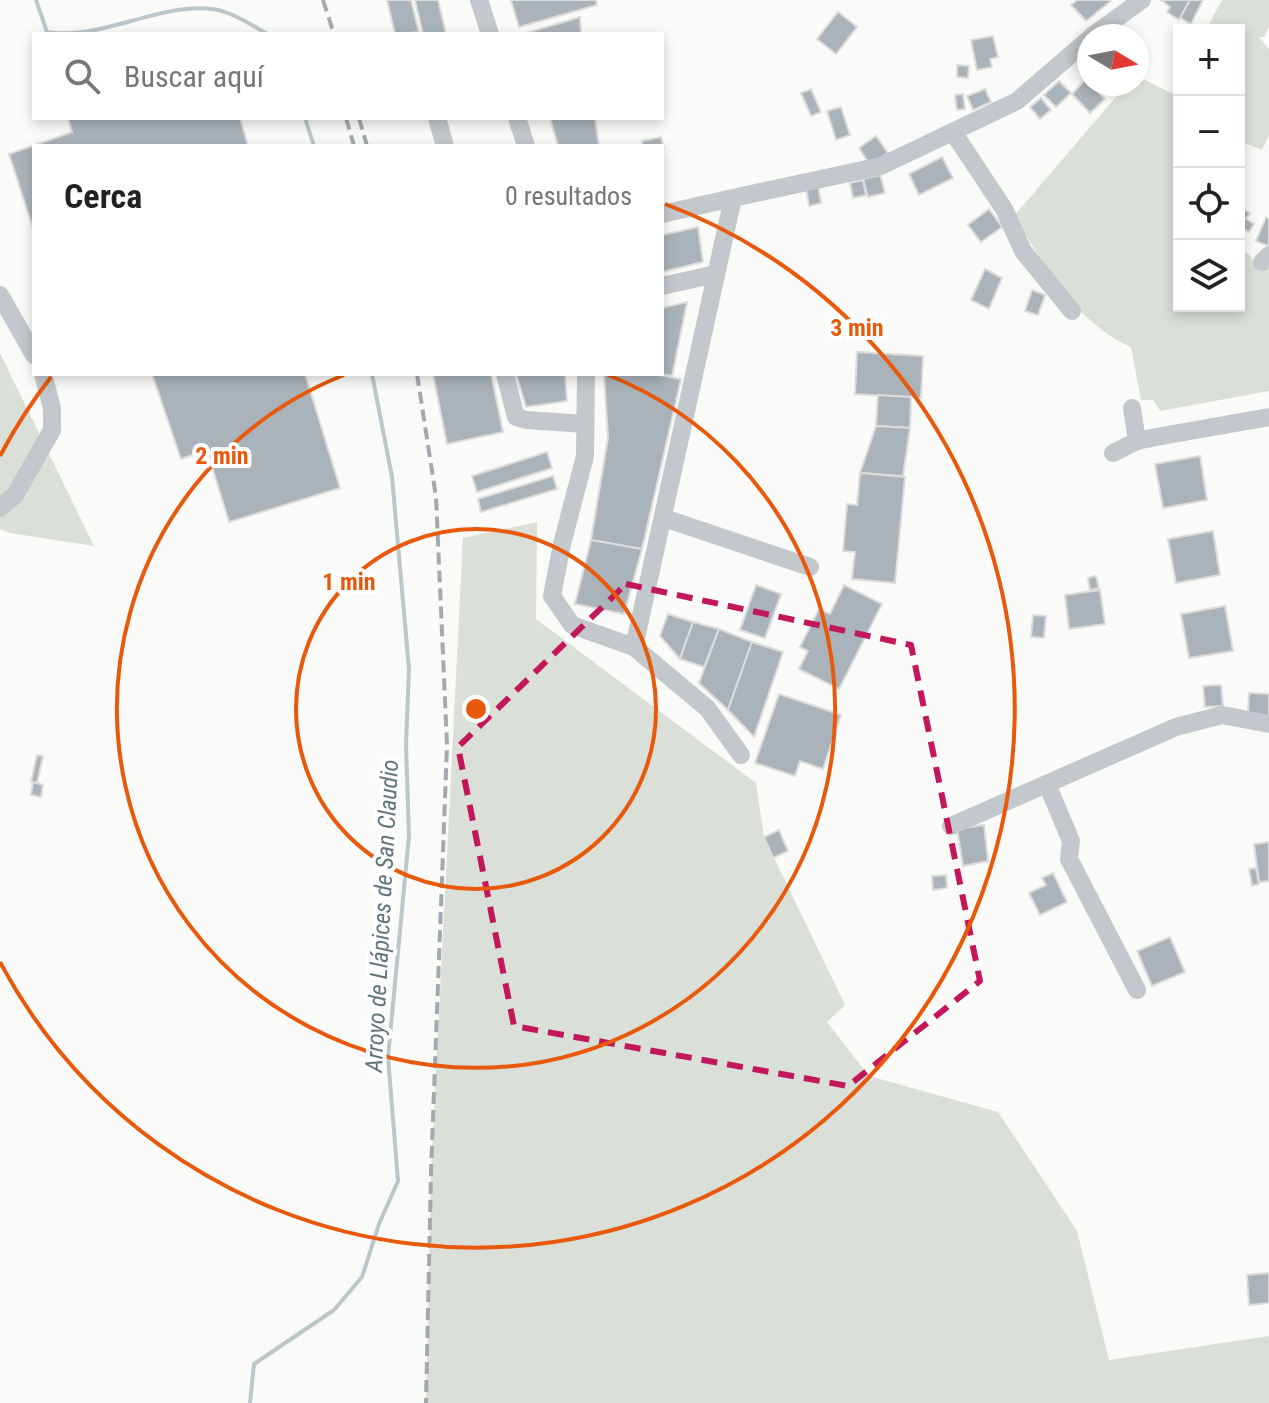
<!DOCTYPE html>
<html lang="es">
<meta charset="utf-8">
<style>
body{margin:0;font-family:"Roboto Condensed",sans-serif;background:#f2f2f2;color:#222}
.controls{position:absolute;right:24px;top:24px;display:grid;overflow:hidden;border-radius:0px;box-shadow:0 4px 12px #0003}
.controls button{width:72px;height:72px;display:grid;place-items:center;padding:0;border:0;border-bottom:2px solid #e0e0e0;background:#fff;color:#222;font:40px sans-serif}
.compass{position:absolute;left:1077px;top:24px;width:72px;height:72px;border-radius:50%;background:#fff;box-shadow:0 4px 12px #0003;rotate:100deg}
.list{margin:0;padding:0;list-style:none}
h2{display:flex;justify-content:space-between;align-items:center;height:104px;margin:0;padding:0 32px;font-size:34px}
h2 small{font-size:26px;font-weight:400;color:#767676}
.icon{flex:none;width:44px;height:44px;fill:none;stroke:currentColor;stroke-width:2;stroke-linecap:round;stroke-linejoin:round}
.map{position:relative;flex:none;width:1269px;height:1403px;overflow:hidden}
.search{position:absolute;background:#fff;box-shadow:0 4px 12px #0003;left:32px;top:32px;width:632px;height:88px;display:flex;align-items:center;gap:20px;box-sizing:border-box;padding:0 28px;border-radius:0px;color:#767676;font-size:30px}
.panel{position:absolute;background:#fff;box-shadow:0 4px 12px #0003;left:32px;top:144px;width:632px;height:232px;border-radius:0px}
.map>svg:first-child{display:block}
</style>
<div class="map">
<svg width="1269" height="1403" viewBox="0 0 1269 1403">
<rect width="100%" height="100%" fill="#fafaf8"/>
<g fill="#dadfd7">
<path d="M1222 0H1269V27L1264 37H1259L1269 49V135L1262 150 1247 144 1239 149V30H1206Z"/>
<path d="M1137 76 1173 94 1179 83V306H1239V249L1249 254 1258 270 1269 260V391L1160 411 1153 400H1141L1131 347C1076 323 1045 266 1014 216L1127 84H1137Z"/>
<path d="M0 353 94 546 10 533 0 529Z"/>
<path d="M537 522 536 619 756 783 764 837 845 1005 827 1022 869 1076 998 1112 1077 1231 1109 1360 1269 1336V1403H426L431 1172 463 538Z"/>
</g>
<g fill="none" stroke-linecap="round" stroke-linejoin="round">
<g stroke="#bbc7cb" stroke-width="4">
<path d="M36 0 47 32C100 41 157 3 212 9 231 11 251 25 268 34"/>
<path d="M305 118 314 146"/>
<path d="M250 1403 254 1364 334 1310 362 1277 379 1224 398 1181 388 1057 409 836 406 745 409 669 392 477 372 374"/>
</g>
</g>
<g fill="#aab3b9" stroke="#dcdcda" stroke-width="2">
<path d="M387 0H411L419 32 395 34Z"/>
<path d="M415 0H438L446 34H423Z"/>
<path d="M511 0H596L597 5 519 27Z"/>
<path d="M1077 0H1110L1111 1 1086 21 1071 5Z"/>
<path d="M1161 0H1190L1179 20 1167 12 1170 7Z"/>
<path d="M1190 0H1203L1191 24 1180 18Z"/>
<path d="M838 12 857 27 836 54 817 39Z"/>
<path d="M580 17 581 34H523Z"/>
<path d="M993 36 998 57 990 59 992 67 977 70 971 40Z"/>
<path d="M957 65 969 66 968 78 957 77Z"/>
<path d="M1086 79 1105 99 1090 113 1072 94Z"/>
<path d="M1059 81 1071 93 1056 107 1044 95Z"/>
<path d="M811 89 821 112 811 116 801 93Z"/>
<path d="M985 89 991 102 973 110 967 96Z"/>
<path d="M963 94 965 109 957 110 955 95Z"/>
<path d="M1041 98 1051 110 1040 119 1030 107Z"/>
<path d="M841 107 850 135 836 140 827 111Z"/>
<path d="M68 118H240L248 146H34L33 228 9 154 72 132Z"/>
<path d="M550 118H595L599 146H558Z"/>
<path d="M876 136 888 153 870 165 859 148Z"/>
<path d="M661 137 664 149 662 146H643L642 141Z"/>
<path d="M942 157 953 178 919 195 909 174Z"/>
<path d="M880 175 885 193 868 197 863 179Z"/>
<path d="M863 180 866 195 853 198 850 183Z"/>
<path d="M818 185 821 203 809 206 806 187Z"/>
<path d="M989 209 1002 227 981 242 968 225Z"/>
<path d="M1243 209 1250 213 1246 219 1254 224 1249 232 1239 227V216Z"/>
<path d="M1266 217 1269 219V246L1256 241Z"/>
<path d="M698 227 703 262 662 272V235Z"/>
<path d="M985 269 1002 278 989 309 971 300Z"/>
<path d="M1032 290 1045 295 1038 315 1025 311Z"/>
<path d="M687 302 672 376 662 374V308Z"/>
<path d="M857 352 923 356 921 398 855 394Z"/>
<path d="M152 374H305L340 488 229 522 207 450 181 459Z"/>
<path d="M433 374H491L503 432 447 444Z"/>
<path d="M516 374H565L567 401 526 407Z"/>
<path d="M604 374H654L681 379 642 549 591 540 608 438Z"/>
<path d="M878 395 911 397 910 428 876 426Z"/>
<path d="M876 426 910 428 903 476 860 473Z"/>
<path d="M547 452 552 468 477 492 472 476Z"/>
<path d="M1200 456 1207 500 1163 508 1155 464Z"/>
<path d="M860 473 905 477 895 583 852 579 855 552 843 551 847 504 857 505Z"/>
<path d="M553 476 557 489 481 512 478 499Z"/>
<path d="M1213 531 1220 575 1176 583 1168 539Z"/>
<path d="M591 540 642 549 624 614 575 604Z"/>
<path d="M1096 576 1099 588 1090 590 1088 578Z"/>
<path d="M756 585 781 594 765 638 740 630Z"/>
<path d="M844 585 882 604 839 689 799 669 808 651 800 647 819 609 830 614Z"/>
<path d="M1100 590 1105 624 1069 629 1065 595Z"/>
<path d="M1225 606 1233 651 1189 658 1181 614Z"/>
<path d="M668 614 693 622 680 659 660 636Z"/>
<path d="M1033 615 1046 616 1044 638 1031 637Z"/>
<path d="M693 622 719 629 704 667 680 659Z"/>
<path d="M719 629 752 642 728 710 699 683Z"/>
<path d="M752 642 783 652 754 737 728 710Z"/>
<path d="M1221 685 1223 706 1205 707 1203 686Z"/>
<path d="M1249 693 1269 694V717L1248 716Z"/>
<path d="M779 694 841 715 823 769 800 761 795 776 755 763Z"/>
<path d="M37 755 43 756 37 783 31 782Z"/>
<path d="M33 782 43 785 41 797 31 795Z"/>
<path d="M984 825 988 861 963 866 957 829Z"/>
<path d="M779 830 788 851 773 858 764 837Z"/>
<path d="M1269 842V881L1259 882 1254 844Z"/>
<path d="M1256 868 1259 884 1252 886 1249 869Z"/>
<path d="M1053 873 1067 902 1040 915 1029 893 1046 885 1042 878Z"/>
<path d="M946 875 947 888 933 890 932 876Z"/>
<path d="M1170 937 1185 972 1152 986 1137 951Z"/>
<path d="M1269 1273V1303L1249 1305 1247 1275Z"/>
</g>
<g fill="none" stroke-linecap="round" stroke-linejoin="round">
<g stroke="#c3c8cc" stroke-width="18">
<path d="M479 0 490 34"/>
<path d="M1092 36 1142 0"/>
<path d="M437 118 445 146"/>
<path d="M517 118 526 146"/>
<path d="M953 132 1004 209 1023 251 1072 311"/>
<path d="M662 214 733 198"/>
<path d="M1262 262 1269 255"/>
<path d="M662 286 716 274"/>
<path d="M0 295 34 355"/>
<path d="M505 374 516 417 526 420 585 424"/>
<path d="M586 374 585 456 562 544 552 596 572 625 634 647 733 198 881 166 1017 101 1089 39"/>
<path d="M1132 408 1137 441"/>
<path d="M1113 453 1137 441 1156 437 1269 417"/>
<path d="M0 508 15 495 52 430V408L43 374"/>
<path d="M664 518 810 567"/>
<path d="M634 647 707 708 741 755"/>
<path d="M1047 784 1071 841 1069 859 1137 990"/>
<path d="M951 826 1176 727 1222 715 1269 724"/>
</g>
<g stroke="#a2aab0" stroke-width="4" stroke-dasharray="12 6" stroke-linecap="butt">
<path d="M323 0 334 34"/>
<path d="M346 118 354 146"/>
<path d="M359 118 367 146"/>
<path d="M417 374 436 497 447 745 431 1172 426 1403"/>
</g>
</g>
<path fill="none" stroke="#c2185b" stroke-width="6" stroke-dasharray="16 10" stroke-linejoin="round" d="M626 584 911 645 980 981 848 1086 514 1026 458 747Z"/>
<g fill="none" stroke="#e8590c" stroke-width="4">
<circle cx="476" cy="709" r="180"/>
<path d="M608 375A359 359 0 1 1 344 375"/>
<path d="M0 456A539 539 0 0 1 51 377M665 204A539 539 0 1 1 0 962"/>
</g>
<g text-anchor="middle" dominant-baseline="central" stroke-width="8" stroke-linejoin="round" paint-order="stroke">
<g font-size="24" font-style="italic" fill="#60757c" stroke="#fff">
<text transform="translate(382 916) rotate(-87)">Arroyo de Llápices de San Claudio</text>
</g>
</g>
<circle cx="476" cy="709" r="12" fill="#e8590c" stroke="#fff" stroke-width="4"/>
<g font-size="24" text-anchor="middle" font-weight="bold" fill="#e8590c" stroke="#fff" stroke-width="8" stroke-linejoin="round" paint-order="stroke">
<text x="857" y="336">3 min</text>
<text x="222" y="464">2 min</text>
<text x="349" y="590">1 min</text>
</g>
</svg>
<div class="controls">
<button>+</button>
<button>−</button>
<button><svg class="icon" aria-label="locate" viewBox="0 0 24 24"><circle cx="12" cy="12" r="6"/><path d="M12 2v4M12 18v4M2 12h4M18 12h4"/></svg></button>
<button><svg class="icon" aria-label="layers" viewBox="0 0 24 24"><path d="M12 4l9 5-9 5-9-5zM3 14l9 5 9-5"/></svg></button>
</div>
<svg class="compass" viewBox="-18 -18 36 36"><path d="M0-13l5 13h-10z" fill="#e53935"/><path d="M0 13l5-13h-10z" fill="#767676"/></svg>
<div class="search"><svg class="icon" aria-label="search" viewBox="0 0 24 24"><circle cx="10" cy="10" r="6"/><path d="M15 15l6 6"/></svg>Buscar aquí</div>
<section class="panel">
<h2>Cerca<small>0 resultados</small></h2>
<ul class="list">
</ul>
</section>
</div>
